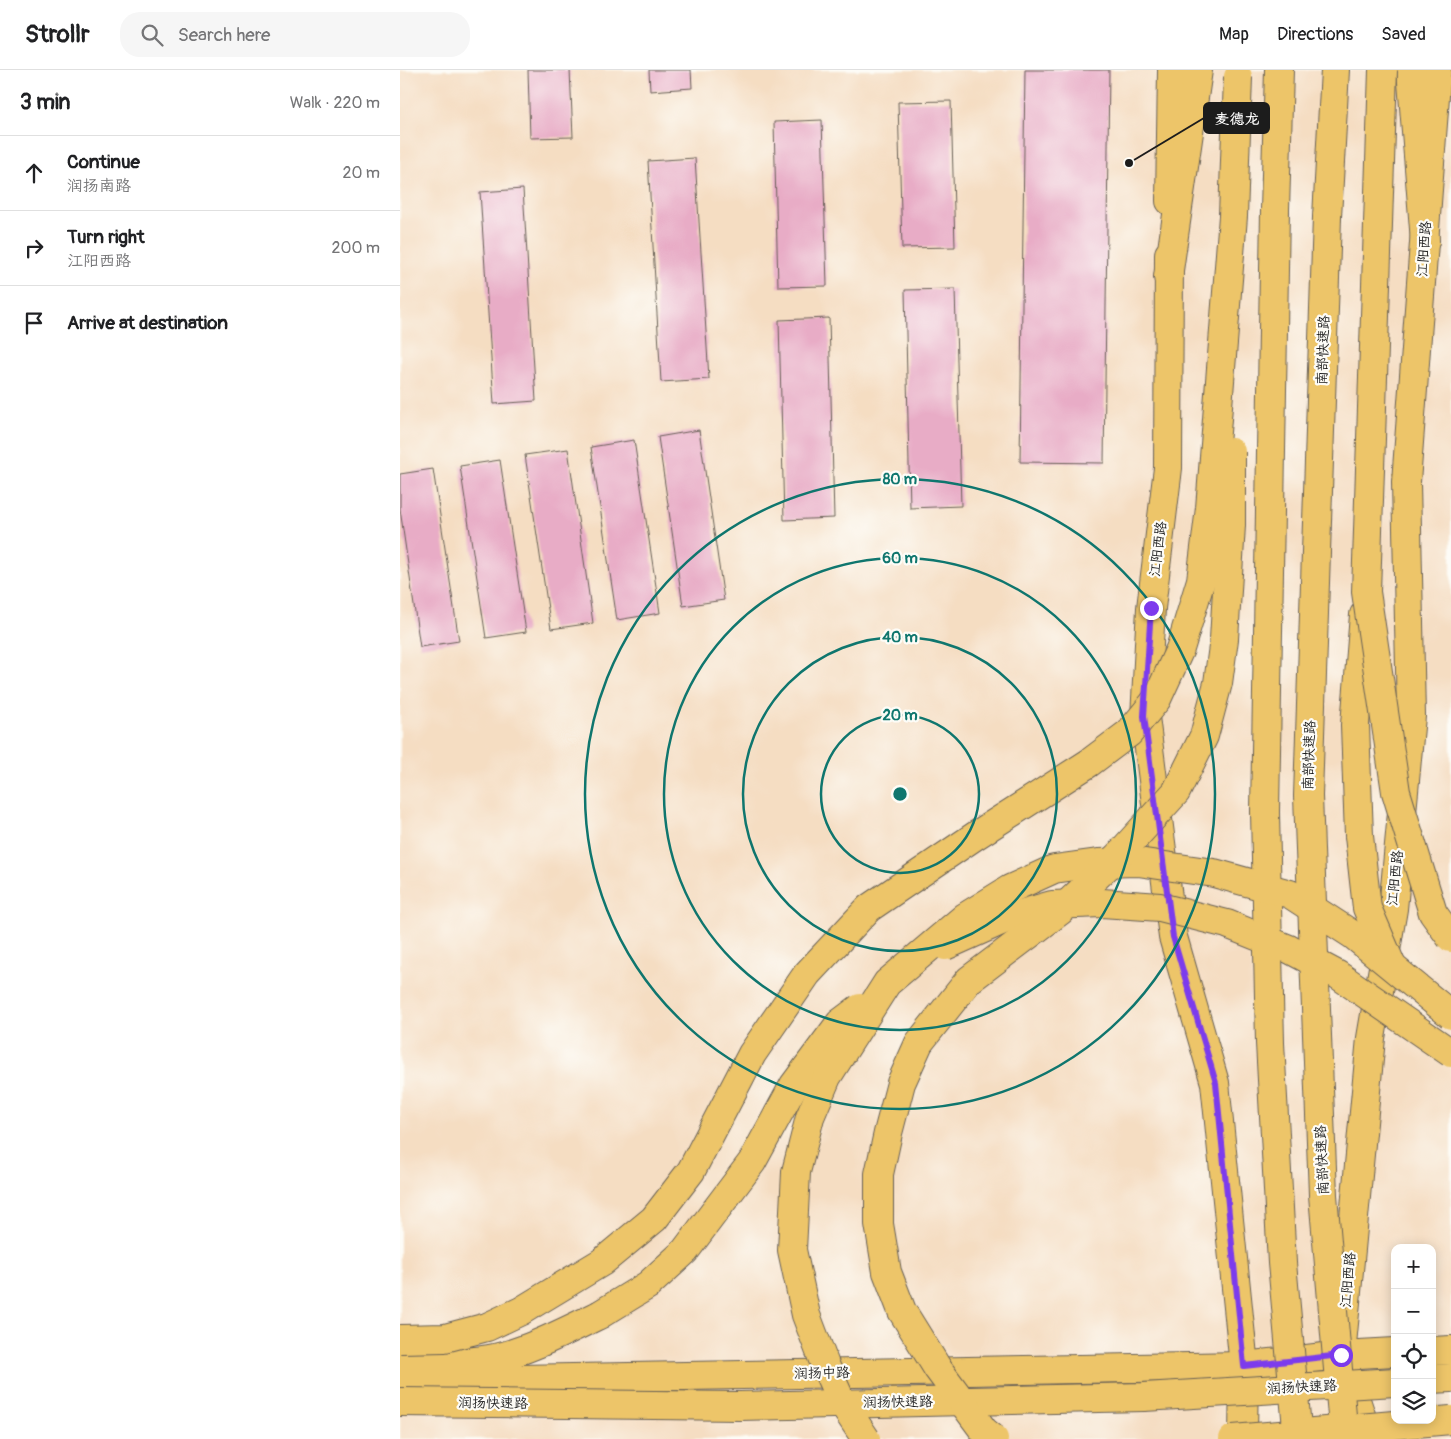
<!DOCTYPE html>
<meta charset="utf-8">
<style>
body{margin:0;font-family:Pangolin,"LXGW WenKai TC",sans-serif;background:#f6f6f6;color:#202124}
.controls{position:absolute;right:15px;bottom:15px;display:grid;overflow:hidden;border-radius:10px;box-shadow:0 2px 12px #0003}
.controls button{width:45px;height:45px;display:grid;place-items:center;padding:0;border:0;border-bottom:1px solid #e0e0e0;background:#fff;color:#202124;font:25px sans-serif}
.stop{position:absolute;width:15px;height:15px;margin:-11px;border:4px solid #7c3aed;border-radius:50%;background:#fff}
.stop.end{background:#7c3aed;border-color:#fff;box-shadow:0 1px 5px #0008}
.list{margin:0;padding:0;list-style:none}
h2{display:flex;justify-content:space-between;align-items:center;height:65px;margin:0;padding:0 20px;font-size:21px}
h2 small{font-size:16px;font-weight:400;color:#757577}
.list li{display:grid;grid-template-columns:32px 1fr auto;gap:15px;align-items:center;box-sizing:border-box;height:75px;padding:0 20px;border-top:1px solid #e0e0e0}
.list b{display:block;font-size:19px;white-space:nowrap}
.list p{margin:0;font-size:16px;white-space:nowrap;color:#757577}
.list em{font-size:16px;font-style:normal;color:#757577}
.icon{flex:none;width:28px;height:28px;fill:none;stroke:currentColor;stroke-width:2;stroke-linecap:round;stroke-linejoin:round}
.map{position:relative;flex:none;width:1051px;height:1369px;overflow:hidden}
header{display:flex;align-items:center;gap:30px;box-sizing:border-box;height:70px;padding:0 25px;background:#fff;border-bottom:1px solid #e0e0e0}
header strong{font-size:24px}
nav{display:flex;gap:28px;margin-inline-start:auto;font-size:18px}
.search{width:350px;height:45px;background:#f6f6f6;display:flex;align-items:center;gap:12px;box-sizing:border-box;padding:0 18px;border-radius:20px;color:#757577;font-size:19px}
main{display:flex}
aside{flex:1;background:#fff}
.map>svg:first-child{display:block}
</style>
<header>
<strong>Strollr</strong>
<div class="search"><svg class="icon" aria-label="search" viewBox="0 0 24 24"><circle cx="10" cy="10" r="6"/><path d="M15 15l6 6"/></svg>Search here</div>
<nav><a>Map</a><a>Directions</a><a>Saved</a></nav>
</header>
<main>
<aside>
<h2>3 min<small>Walk · 220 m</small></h2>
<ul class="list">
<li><svg class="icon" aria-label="ahead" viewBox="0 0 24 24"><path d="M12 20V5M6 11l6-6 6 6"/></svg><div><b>Continue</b><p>润扬南路</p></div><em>20 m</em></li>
<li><svg class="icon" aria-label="right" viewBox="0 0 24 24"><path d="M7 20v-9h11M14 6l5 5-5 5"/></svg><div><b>Turn right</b><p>江阳西路</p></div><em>200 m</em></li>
<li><svg class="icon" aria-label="arrive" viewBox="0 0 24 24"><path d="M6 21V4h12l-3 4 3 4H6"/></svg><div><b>Arrive at destination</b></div></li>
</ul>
</aside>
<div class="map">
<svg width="1051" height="1369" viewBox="0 0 1051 1369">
<rect width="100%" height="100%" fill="#fdfcf7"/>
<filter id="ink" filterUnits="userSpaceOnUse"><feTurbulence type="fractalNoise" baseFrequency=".02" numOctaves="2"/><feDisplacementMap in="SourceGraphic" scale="10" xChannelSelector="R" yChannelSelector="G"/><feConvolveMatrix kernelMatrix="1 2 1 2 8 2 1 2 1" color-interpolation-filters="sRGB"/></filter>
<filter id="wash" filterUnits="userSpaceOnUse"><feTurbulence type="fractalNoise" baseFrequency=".0096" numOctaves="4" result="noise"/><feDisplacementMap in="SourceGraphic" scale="20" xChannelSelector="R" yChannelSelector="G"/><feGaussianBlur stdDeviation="1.12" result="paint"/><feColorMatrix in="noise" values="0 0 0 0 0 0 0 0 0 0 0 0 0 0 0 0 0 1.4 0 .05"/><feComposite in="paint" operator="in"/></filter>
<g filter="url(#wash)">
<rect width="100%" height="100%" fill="#f5ddc2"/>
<g id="blocks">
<g fill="#e8acc6">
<path d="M128 0H170L173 67 130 68Z"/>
<path d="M249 0H291L292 18 250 21Z"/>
<path d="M625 0H709L704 393 620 392Z"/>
<path d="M551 31 555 177 502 178 498 32Z"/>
<path d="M422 50 427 216 378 217 374 52Z"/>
<path d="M295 88 309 309 261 312 248 91Z"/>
<path d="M123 119 136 331 94 334 80 122Z"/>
<path d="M555 219 561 436 510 438 505 220Z"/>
<path d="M429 248 434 448 384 450 379 250Z"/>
<path d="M299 360 324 530 283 536 258 367Z"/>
<path d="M234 370 260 543 217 550 191 377Z"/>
<path d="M168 379 193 553 151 559 125 385Z"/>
<path d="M100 390 126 562 86 568 60 396Z"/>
<path d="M33 399 59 571 20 577 0 439V404Z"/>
</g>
</g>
</g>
<g filter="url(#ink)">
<use href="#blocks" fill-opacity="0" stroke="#686056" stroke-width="1"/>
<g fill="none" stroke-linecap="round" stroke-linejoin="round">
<defs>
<g id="primary">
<path d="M770 131 772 0"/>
<path d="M769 184 768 398 751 538 745 647 773 867 815 1013 844 1296 843 1369"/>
<path d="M1032 1281 1051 1280"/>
<path d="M0 1311 844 1296 941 1285 995 1282"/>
<path d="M969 1369 941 1285 971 968 993 839 1011 646 1006 412 1037 0"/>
</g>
<g id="trunk">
<path d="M1011 0 1025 171"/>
<path d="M875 140 879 0"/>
<path d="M927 147 935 0"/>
<path d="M768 207 798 0"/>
<path d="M959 766 955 655 964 545"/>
<path d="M0 1291C29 1292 60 1294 89 1289 122 1284 168 1260 199 1245"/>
<path d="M1032 1309 1051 1308"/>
</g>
</defs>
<use href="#primary" stroke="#686056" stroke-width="30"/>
<use href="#trunk" stroke="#686056" stroke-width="30"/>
<use href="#primary" stroke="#edc569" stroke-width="28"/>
<use href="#trunk" stroke="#edc569" stroke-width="28"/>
<defs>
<g id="trunk-bridge">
<path d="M983 0 966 522 996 722 1033 843 1051 868"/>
<path d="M875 140 865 742 870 973 882 1193 898 1369"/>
<path d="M927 147 908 726 923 1125 944 1369"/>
<path d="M959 766 967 838 991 894"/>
<path d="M545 876 610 847 652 835 702 833 760 837 827 854 889 879 938 905 1051 983"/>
<path d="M199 1245 248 1215 285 1181 352 1092 394 1015 440 953 460 938"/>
<path d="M0 1269 45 1268 87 1257 121 1241 202 1192 254 1149 291 1101 352 984 407 904 469 838 575 766 689 693 729 663 757 629 780 579 801 510 810 438 833 146 838 7"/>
<path d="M0 1332 340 1336 744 1327 995 1312"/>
<path d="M466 1369 442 1333 425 1295 406 1245 392 1180 396 1102 410 1047 427 1007 487 913 565 847 610 819 654 799 698 793 738 792 814 803 890 824 953 865 1051 945"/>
<path d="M594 1369 584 1361 538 1299 502 1241 487 1202 479 1154V1104L488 1063 501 1013 519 973 569 910 660 841 717 787 776 722 804 666 818 613 824 569 831 455V382"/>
<path d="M833 1369 1051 1350"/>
</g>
</defs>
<use href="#trunk-bridge" stroke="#686056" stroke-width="30" stroke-linecap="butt"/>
<use href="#trunk-bridge" stroke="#edc569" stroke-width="28"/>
</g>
</g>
<g fill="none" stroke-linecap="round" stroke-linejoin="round" filter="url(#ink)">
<path stroke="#7c3aed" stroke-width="6" d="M751 538 744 646 773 867 816 1013 844 1296 941 1285"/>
</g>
<g fill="none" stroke="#0f766e" stroke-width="2.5">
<circle cx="500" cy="724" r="79"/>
<circle cx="500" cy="724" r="157"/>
<circle cx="500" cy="724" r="236"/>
<circle cx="500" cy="724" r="315"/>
</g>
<g text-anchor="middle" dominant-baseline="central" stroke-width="4.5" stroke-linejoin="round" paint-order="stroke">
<g font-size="14" fill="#1c1c1c" stroke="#fdfcf7">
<text transform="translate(1024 179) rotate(-86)">江阳西路</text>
<text transform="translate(923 280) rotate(-88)">南部快速路</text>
<text transform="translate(758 479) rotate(-83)">江阳西路</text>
<text transform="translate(909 685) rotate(-88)">南部快速路</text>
<text transform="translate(995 808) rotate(-84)">江阳西路</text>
<text transform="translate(922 1090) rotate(-93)">南部快速路</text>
<text transform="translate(948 1210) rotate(-85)">江阳西路</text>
<text transform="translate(422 1303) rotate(-1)">润扬中路</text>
<text transform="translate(902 1317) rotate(-3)">润扬快速路</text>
<text transform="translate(498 1332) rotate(-1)">润扬快速路</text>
<text transform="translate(93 1333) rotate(1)">润扬快速路</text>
</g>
</g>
<circle cx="500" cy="724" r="8" fill="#0f766e" stroke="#fdfcf7" stroke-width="2.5"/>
<g font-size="15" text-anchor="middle" font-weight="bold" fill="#0f766e" stroke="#fdfcf7" stroke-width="4.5" stroke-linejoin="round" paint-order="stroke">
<text x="500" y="414">80 m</text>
<text x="500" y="493">60 m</text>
<text x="500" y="572">40 m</text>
<text x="500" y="650">20 m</text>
</g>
<path fill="none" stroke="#1c1c1c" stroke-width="2" d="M729 93L804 48"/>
<circle fill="#1c1c1c" stroke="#fdfcf7" stroke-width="2" cx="729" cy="93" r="5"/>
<rect fill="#1c1c1c" stroke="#1c1c1c" stroke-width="2" x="804" y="33" width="65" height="30" rx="5"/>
<g font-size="15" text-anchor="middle" font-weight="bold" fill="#fff">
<text x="837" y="54">麦德龙</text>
</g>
</svg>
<div class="controls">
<button>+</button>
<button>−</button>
<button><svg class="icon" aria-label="locate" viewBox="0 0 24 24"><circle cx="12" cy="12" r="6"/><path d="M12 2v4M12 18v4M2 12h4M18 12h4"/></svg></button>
<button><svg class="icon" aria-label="layers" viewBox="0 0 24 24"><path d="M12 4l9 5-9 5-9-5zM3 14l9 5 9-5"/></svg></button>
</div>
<div class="stop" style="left:941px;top:1285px"></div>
<div class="stop end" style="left:751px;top:538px"></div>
</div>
</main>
